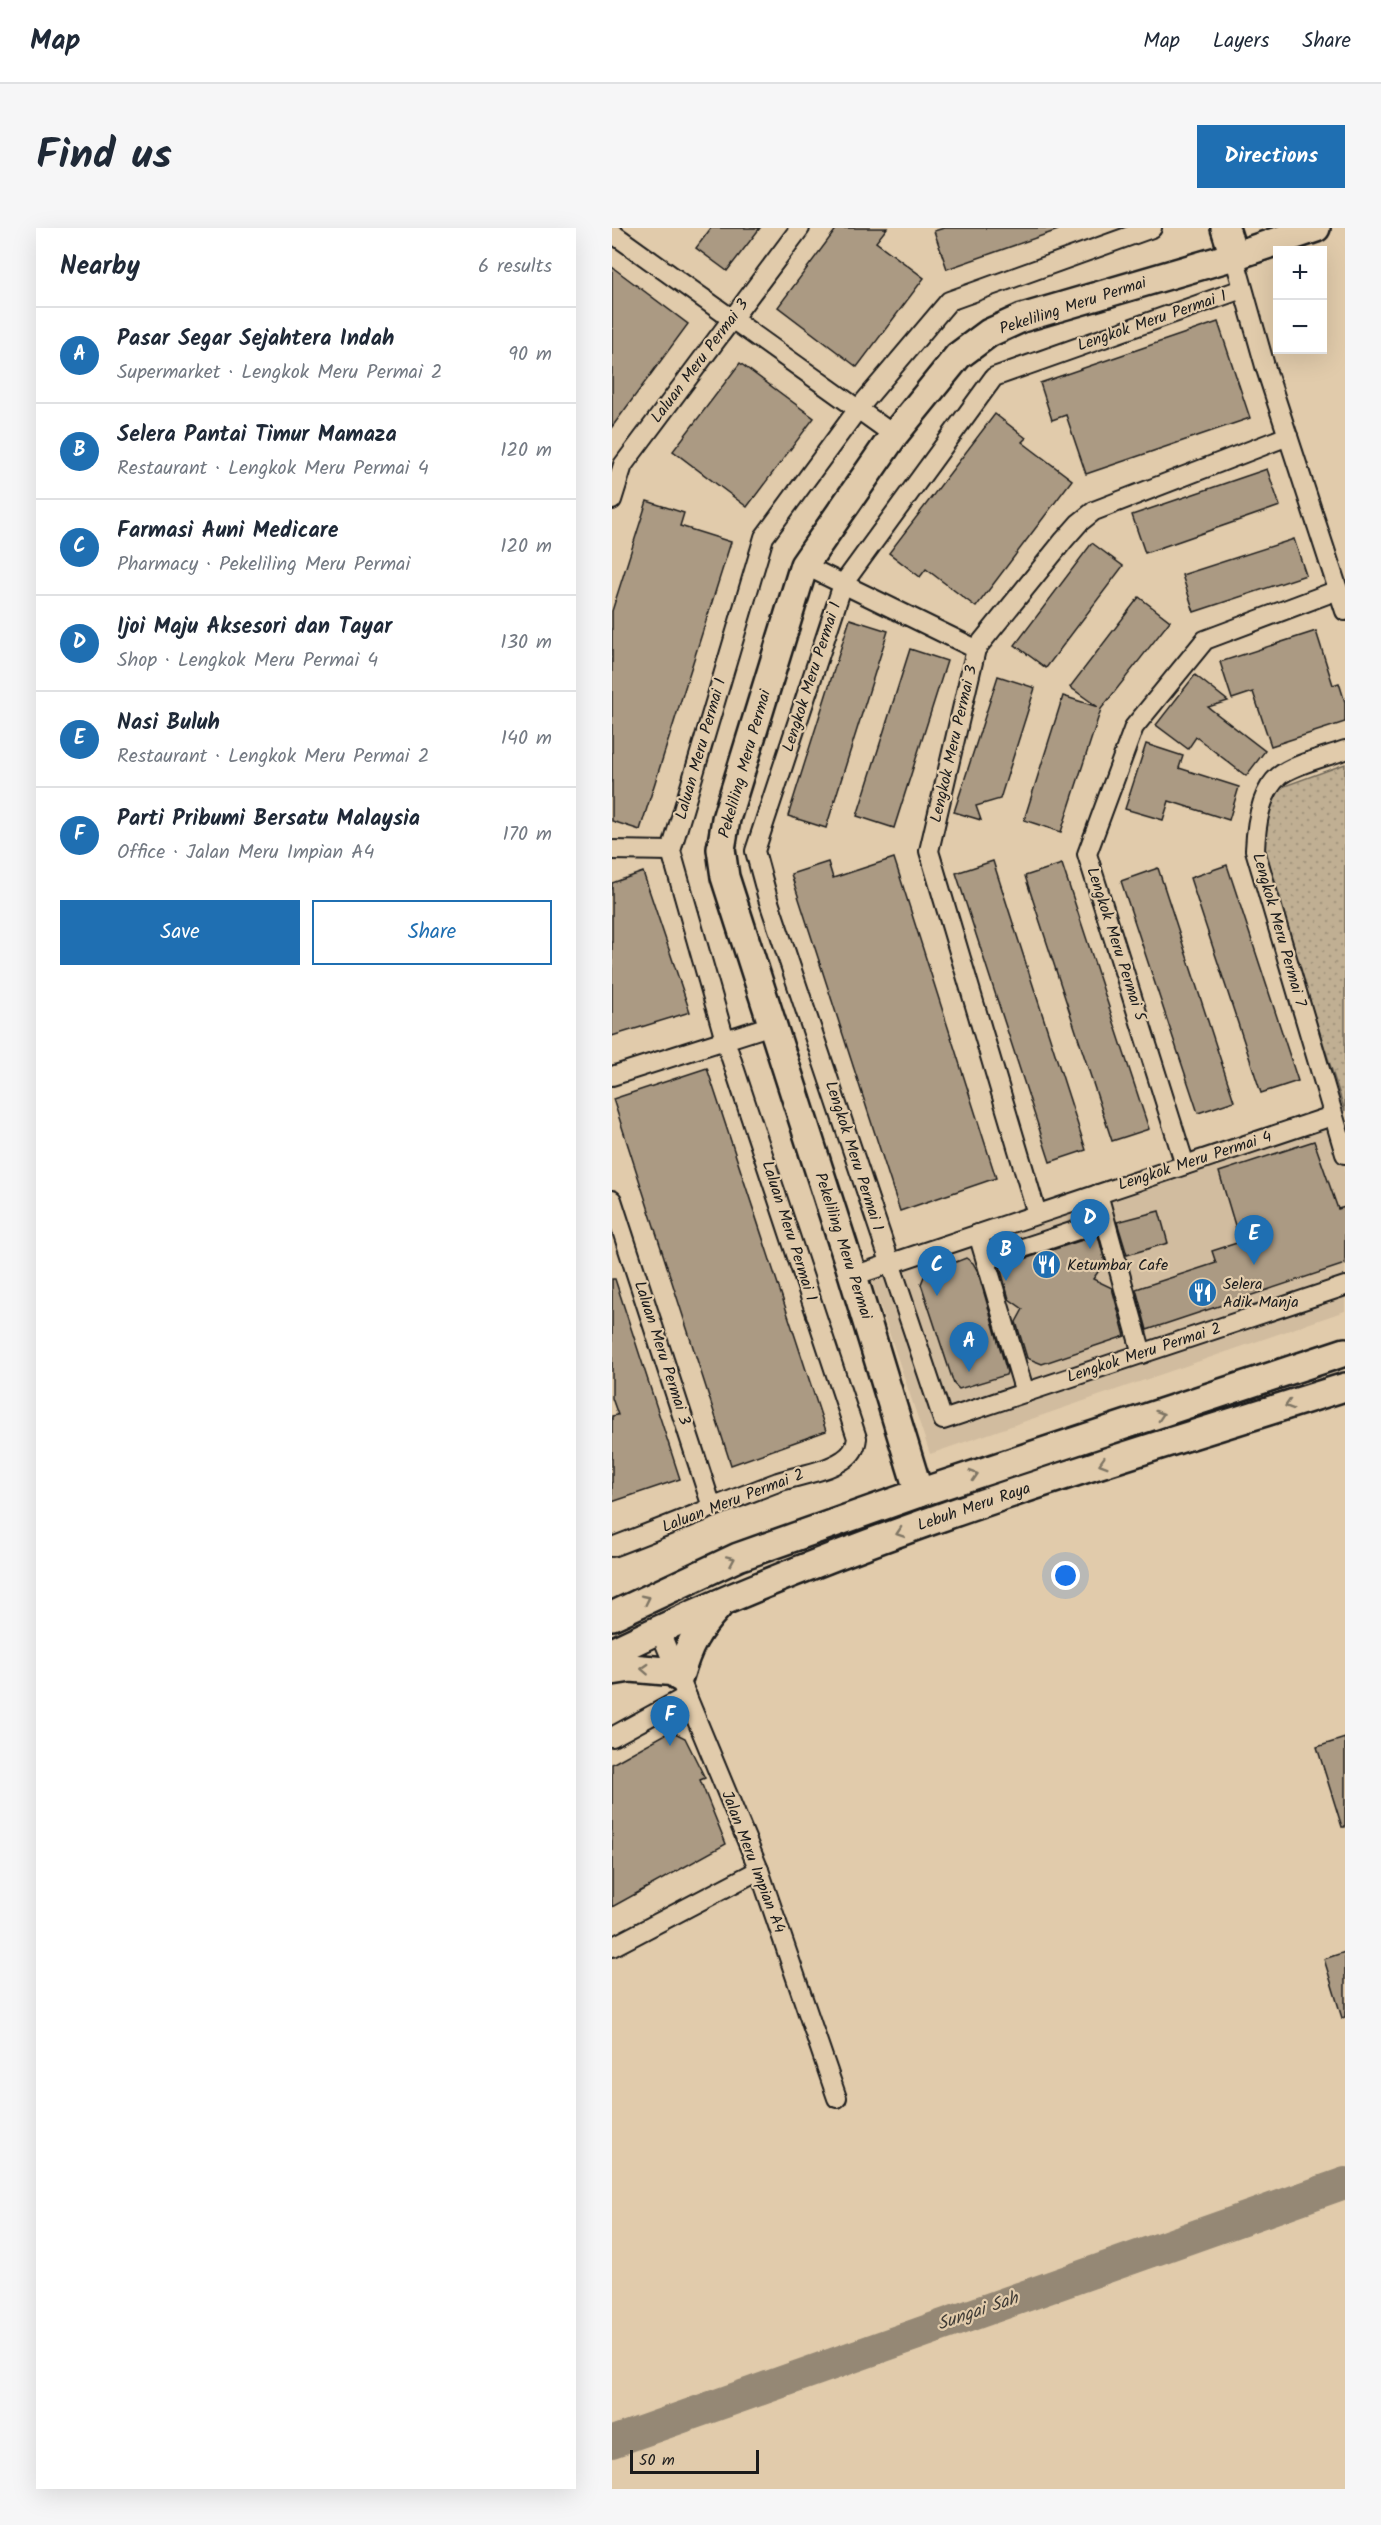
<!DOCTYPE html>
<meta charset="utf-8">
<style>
body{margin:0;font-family:Kalam,sans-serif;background:#f6f6f7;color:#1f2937}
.controls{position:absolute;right:18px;top:18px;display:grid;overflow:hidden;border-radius:0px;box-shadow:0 6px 24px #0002}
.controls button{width:54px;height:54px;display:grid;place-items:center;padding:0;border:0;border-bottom:2px solid #e0e1e3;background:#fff;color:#1f2937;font:30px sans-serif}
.scale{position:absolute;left:18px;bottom:15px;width:129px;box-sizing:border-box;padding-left:6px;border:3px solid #1c1c1c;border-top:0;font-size:16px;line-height:21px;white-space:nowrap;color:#1c1c1c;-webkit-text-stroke:4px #e1cbab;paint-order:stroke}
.you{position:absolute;left:454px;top:1348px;width:21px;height:21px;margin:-15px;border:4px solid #fff;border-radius:50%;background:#1a73e8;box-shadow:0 0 0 9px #1a73e833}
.badge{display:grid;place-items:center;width:39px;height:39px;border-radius:50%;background:#1f6fb2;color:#fff;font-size:20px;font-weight:700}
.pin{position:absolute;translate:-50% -50px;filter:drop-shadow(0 2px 3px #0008)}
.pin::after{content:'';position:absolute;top:32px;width:21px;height:18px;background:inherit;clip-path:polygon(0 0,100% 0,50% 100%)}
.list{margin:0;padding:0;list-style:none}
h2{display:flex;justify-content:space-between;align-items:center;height:78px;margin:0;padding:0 24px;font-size:26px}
h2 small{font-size:20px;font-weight:400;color:#747a83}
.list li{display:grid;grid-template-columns:39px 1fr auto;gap:18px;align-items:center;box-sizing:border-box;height:96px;padding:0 24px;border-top:2px solid #e0e1e3}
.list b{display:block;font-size:22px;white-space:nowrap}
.list p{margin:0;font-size:20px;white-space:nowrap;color:#747a83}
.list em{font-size:20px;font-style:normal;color:#747a83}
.actions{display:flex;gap:12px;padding:18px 24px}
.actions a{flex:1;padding:14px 0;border:2px solid #1f6fb2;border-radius:0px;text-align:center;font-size:21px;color:#1f6fb2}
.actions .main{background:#1f6fb2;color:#fff}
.map{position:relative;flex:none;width:733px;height:2261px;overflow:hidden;border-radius:0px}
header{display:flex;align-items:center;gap:36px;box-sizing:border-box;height:84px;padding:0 30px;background:#fff;border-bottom:2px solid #e0e1e3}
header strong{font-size:28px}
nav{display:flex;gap:33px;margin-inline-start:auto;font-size:21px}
.intro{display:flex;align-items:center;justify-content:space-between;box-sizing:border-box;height:144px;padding:0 36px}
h1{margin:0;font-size:42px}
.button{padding:15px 27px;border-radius:0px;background:#1f6fb2;color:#fff;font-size:21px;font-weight:700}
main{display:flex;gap:36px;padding:0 36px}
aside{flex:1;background:#fff;border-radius:0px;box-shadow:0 6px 24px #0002}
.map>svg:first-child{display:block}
</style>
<header>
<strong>Map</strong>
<nav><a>Map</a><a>Layers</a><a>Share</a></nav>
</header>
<div class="intro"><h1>Find us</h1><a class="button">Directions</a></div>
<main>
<aside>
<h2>Nearby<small>6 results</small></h2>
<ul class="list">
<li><span class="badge">A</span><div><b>Pasar Segar Sejahtera Indah</b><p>Supermarket · Lengkok Meru Permai 2</p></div><em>90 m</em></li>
<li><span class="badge">B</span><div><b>Selera Pantai Timur Mamaza</b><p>Restaurant · Lengkok Meru Permai 4</p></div><em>120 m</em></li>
<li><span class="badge">C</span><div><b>Farmasi Auni Medicare</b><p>Pharmacy · Pekeliling Meru Permai</p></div><em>120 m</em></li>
<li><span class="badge">D</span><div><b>Ijoi Maju Aksesori dan Tayar</b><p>Shop · Lengkok Meru Permai 4</p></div><em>130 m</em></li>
<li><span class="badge">E</span><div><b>Nasi Buluh</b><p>Restaurant · Lengkok Meru Permai 2</p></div><em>140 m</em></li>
<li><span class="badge">F</span><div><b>Parti Pribumi Bersatu Malaysia</b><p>Office · Jalan Meru Impian A4</p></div><em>170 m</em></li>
</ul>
<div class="actions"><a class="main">Save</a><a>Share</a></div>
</aside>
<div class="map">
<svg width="733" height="2261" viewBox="0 0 733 2261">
<defs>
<pattern id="grass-dots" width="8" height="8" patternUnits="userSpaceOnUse" patternTransform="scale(1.5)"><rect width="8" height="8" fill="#c0af93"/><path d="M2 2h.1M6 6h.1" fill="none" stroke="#a4967e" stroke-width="1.8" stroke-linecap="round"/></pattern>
</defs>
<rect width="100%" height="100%" fill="#e1cbab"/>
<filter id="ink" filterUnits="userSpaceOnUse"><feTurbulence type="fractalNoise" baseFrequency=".0167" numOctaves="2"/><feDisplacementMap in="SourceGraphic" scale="12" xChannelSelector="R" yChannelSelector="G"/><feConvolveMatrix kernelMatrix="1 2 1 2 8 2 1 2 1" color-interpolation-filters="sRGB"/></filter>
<g filter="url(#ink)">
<path fill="#d1bc9f" d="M719 886 733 928V1083L318 1226 257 1045Z"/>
<path fill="url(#grass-dots)" stroke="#6e6658" stroke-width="1.5" d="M733 536V883L652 631C651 601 655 586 667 560Z"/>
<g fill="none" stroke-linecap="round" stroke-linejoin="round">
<path stroke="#958874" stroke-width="32" d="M0 2214 733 1955"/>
</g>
<g fill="#ab9a83" stroke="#1c1c1c" stroke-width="1.5">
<path d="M99 0H148L115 43 84 20Z"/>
<path d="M225 0H275L264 14 312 50 245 139 166 79Z"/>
<path d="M332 0H445L446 2 335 41 322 3Z"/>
<path d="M0 39 76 96 0 199Z"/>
<path d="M606 94 638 190 474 246 454 187 440 192 428 155Z"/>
<path d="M128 135 202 190 135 279 61 223Z"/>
<path d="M383 186 414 210 410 214 460 252 364 379 314 341 308 349 277 325Z"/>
<path d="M655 241 668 278 533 325 520 287Z"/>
<path d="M35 273 72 285 68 298 119 314 28 602 0 593V383Z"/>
<path d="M682 311 694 347 582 384 570 347Z"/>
<path d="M480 315 511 338 434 440 403 417Z"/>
<path d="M527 369 558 393 489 481 449 604 412 592 451 468 486 479 458 459Z"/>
<path d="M238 391 276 403 214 600 176 588Z"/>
<path d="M704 403 721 457 727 455 733 474V494L659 518 641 464 620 471 608 434Z"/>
<path d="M298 421 335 433 282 600 245 588Z"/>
<path d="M583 447 616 473 596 479 653 523 634 548 584 509 576 521 544 497Z"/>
<path d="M386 448 423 460 388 571 364 578 369 592 342 584Z"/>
<path d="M534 516 571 528 567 540 627 559 617 592 557 573 551 592 513 581Z"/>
<path d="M282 630 384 950 288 983 179 646 216 634 221 650Z"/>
<path d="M381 633 474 922 438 934 344 645Z"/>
<path d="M450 636 537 901 500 913 413 648Z"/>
<path d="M615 637 686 853 649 865 578 650Z"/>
<path d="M546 640 622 873 586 885 509 653Z"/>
<path d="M31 644 78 784 0 808V655Z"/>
<path d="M95 840 214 1203 119 1237 1 871Z"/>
<path d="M702 913 726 981 733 979V1036L535 1102 524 1061 604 1035 600 1023 628 1014 607 944Z"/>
<path d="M547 983 556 1015 515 1027 505 994Z"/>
<path d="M486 1007 493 1034 481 1051 500 1060 513 1108 430 1136 415 1130 404 1094 411 1081 397 1071 388 1039Z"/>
<path d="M354 1030 361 1035 366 1044 395 1144 394 1147 347 1161 342 1156 309 1056 313 1046Z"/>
<path d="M0 1051H3L68 1251 0 1274V1188L6 1187 0 1170Z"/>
<path d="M59 1503 73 1510 93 1550 88 1552 114 1616 0 1679V1536Z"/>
<path d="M733 1510V1599H730L705 1519Z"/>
<path d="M733 1724V1789L730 1790 712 1731Z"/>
</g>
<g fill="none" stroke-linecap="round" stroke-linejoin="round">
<defs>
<g id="street">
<path d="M0 5 282 207"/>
<path d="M622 28 653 138 733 383"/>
<path d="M630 61 382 149 231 356 143 623 156 671 331 1192 733 1058"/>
<path d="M0 272 11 237 188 0"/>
<path d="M192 337 364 421"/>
<path d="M733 522C714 529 682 536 667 548 648 564 644 599 643 622L733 926"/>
<path d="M0 622 59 623"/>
<path d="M0 848 160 797"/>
<path d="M573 937 475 626 522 499 593 412 726 362"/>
<path d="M486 966 530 1126"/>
<path d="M0 972 100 1279"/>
<path d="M425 986 317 623 364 421 452 312 467 295 482 283 676 208"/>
<path d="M366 1006 413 1165"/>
<path d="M374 1032 493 993"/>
<path d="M241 1048 720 888"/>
<path d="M0 1319C56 1298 110 1275 166 1254 187 1247 213 1244 231 1232 239 1227 244 1219 245 1210L113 812 59 623 152 309 246 181 337 73 540 0"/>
<path d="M47 1401 147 1642 225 1870"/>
<path d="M0 1509 75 1468"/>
<path d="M0 1719 147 1642"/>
</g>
<g id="secondary">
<path d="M613 0 622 28"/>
<path d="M307 1265 241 1048 113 649 109 621 114 591 192 337 282 207 346 128 377 105 410 90 622 28 704 0"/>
<path d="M0 1388 126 1329 307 1265 733 1124"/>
<path d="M0 1424C234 1310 486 1237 733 1159"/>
<path d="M0 1443 19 1440 65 1444"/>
<path d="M67 1449C76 1418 84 1403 106 1379"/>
</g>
</defs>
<use href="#street" stroke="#1c1c1c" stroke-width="22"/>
<use href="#secondary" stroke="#1c1c1c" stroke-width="32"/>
<use href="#street" stroke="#e1cbab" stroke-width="18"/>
<use href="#secondary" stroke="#e1cbab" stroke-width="27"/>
</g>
<defs><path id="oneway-chevron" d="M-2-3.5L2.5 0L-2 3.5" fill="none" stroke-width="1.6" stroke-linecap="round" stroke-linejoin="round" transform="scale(1.5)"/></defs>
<g stroke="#7e7464">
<use href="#oneway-chevron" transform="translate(677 1177) rotate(162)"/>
<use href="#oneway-chevron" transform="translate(548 1187) rotate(-18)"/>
<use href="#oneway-chevron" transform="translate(491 1235) rotate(163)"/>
<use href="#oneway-chevron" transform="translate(362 1247) rotate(-18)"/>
<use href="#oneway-chevron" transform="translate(288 1305) rotate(161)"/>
<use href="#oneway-chevron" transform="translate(119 1332) rotate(-24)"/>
<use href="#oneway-chevron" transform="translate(34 1371) rotate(-26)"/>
<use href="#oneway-chevron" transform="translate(33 1441) rotate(-177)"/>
</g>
</g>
<defs>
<symbol id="restaurant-disc" viewBox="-11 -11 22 22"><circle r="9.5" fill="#1f6fb2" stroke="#e1cbab"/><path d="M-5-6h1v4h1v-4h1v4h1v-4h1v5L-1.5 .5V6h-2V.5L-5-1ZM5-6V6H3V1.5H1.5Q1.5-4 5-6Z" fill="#fff"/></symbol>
</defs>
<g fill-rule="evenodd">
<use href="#restaurant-disc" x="418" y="1020" width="33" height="33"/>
<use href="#restaurant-disc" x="574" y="1048" width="33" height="33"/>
</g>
<g text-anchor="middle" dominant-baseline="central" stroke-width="4.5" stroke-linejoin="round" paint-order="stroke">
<g font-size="16" fill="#1c1c1c" stroke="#e1cbab">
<text transform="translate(461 78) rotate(-18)">Pekeliling Meru Permai</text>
<text transform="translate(540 93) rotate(-19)">Lengkok Meru Permai 1</text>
<text transform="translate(88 133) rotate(-53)">Laluan Meru Permai 3</text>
<text transform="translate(200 449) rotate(-72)">Lengkok Meru Permai 1</text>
<text transform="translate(342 516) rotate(-77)">Lengkok Meru Permai 3</text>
<text transform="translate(89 521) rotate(-74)">Laluan Meru Permai 1</text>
<text transform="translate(133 536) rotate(-74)">Pekeliling Meru Permai</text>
<text transform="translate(667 702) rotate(74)">Lengkok Meru Permai 7</text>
<text transform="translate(504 716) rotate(72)">Lengkok Meru Permai 5</text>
<text transform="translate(242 928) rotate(72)">Lengkok Meru Permai 1</text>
<text transform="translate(583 933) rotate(-18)">Lengkok Meru Permai 4</text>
<text transform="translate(177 1003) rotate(72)">Laluan Meru Permai 1</text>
<text transform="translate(231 1018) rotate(72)">Pekeliling Meru Permai</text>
<text transform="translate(50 1125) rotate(72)">Laluan Meru Permai 3</text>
<text transform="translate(532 1125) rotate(-18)">Lengkok Meru Permai 2</text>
<text transform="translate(121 1273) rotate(-21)">Laluan Meru Permai 2</text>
<text transform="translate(362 1279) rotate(-19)">Lebuh Meru Raya</text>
<text transform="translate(141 1634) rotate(69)">Jalan Meru Impian A4</text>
</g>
<g font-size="16" fill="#1c1c1c" stroke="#e1cbab" text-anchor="start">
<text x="455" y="1037">Ketumbar Cafe</text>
<text x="611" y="1056">Selera<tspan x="611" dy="18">Adik Manja</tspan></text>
</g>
<g font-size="18" font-style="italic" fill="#403c36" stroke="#e1cbab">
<text transform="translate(366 2084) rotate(-19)">Sungai Sah</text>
</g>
</g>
</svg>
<div class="controls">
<button>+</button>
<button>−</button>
</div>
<div class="scale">50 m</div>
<div class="you"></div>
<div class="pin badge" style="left:357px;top:1144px">A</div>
<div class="pin badge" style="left:394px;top:1053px">B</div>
<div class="pin badge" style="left:325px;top:1068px">C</div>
<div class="pin badge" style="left:478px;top:1021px">D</div>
<div class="pin badge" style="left:642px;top:1037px">E</div>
<div class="pin badge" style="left:58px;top:1518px">F</div>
</div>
</main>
